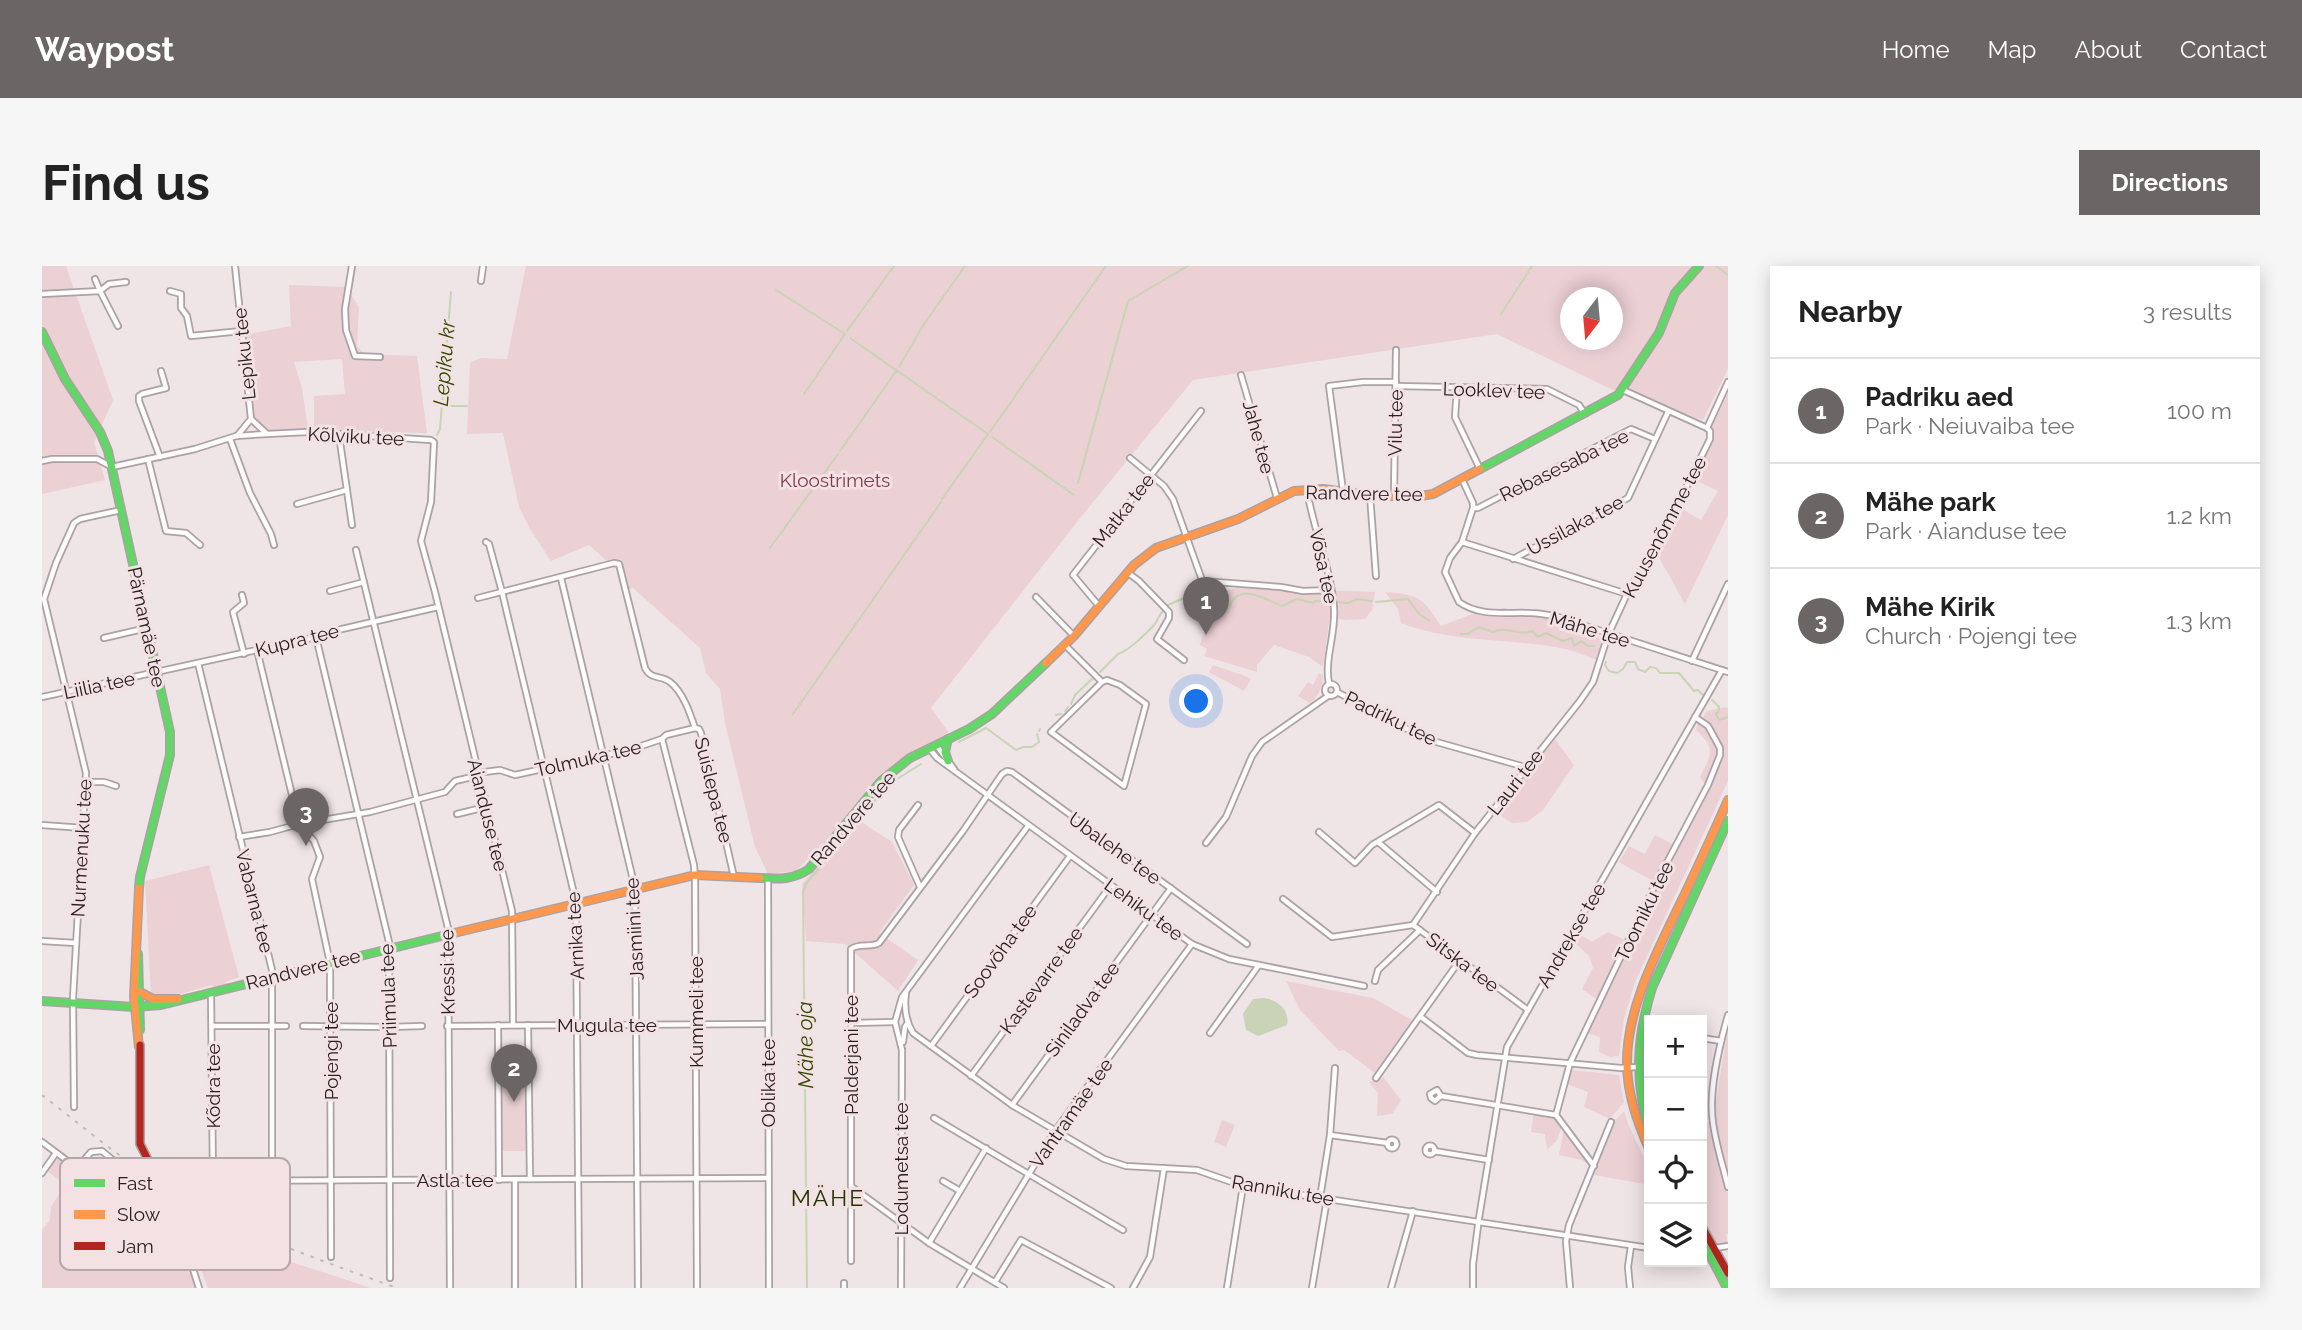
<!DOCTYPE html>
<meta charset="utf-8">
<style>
body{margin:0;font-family:Raleway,sans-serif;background:#f6f6f6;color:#222}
.controls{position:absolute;right:21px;bottom:21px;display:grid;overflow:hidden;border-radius:0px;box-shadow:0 4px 18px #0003}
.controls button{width:63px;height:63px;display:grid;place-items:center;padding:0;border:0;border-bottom:2px solid #e0e0e0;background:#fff;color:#222;font:35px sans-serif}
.compass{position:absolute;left:1518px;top:21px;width:63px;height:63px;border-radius:50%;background:#fff;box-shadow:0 4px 18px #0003;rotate:196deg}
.you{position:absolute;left:1155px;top:436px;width:24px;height:24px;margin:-18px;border:5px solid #fff;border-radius:50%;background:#1a73e8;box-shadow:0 0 0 10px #1a73e833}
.badge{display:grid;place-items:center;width:46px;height:46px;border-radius:50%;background:#6c6566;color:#fff;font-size:23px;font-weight:700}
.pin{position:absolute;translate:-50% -58px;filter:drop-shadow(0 2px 4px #0008)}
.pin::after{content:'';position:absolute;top:37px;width:24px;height:21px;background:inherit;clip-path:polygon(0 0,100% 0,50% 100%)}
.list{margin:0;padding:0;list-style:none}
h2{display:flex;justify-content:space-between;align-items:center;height:91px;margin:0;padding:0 28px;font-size:30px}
h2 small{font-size:23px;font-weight:400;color:#767676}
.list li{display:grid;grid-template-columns:46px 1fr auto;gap:21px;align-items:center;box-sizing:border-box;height:105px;padding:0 28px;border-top:2px solid #e0e0e0}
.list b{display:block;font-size:26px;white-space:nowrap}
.list p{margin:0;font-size:23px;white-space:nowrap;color:#767676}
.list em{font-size:23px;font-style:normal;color:#767676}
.icon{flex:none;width:38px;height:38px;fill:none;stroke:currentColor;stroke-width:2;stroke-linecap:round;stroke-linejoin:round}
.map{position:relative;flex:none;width:1686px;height:1022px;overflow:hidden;border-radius:0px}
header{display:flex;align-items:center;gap:42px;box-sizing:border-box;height:98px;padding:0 35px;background:#6c6566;color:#fff}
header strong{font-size:33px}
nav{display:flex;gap:38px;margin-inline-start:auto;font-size:24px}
.intro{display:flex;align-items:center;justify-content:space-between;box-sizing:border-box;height:168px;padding:0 42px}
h1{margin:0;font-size:49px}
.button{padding:18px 32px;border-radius:0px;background:#6c6566;color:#fff;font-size:24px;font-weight:700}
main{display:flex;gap:42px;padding:0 42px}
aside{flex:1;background:#fff;border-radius:0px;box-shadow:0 4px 18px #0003}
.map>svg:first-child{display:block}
</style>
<header>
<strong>Waypost</strong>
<nav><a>Home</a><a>Map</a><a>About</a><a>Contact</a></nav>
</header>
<div class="intro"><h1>Find us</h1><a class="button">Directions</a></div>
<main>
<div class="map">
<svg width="1686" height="1022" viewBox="0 0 1686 1022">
<rect width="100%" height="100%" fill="#efe5e7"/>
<g fill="#ebd0d4" fill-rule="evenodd">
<path d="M0 0H24L71 134 52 176 63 214 0 228Z"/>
<path d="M484 0H1686V103L1661 154 1571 124 1455 68 1151 114 1043 246 889 442 907 467 867 488 835 511 785 573 754 605 726 608 713 581 683 457 678 423 664 407 658 382 591 322 587 323 579 293 566 296 547 279 509 295 488 263 477 241 461 167 425 168 428 97 438 92 465 93ZM1528 32H1570V74H1528Z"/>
<path d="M247 19 304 21 317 41 315 80 322 88 375 90 385 167 272 165V130L303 128 300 93 252 96 260 122 266 163 225 166 212 151 202 69 249 60Z"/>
<path d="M1686 127V249L1643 338 1615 288 1640 243 1659 254 1676 225 1647 211Z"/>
<path d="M1197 321 1333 326 1330 344 1323 353 1302 354 1288 350 1281 401 1267 391 1232 379 1215 399V406L1162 390 1165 383 1158 379 1166 352 1147 335Z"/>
<path d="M1343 326C1377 328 1381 332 1399 360L1433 347 1462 342 1548 364 1560 374 1555 394C1544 390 1531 384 1519 382 1466 372 1411 377 1359 357L1356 343Z"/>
<path d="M1171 399 1206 411 1209 413 1202 425 1167 406Z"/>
<path d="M1277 407 1281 409C1282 418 1276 432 1268 437L1256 430 1266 416 1271 419Z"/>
<path d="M1683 441 1686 442V515L1593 716 1582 752 1577 790 1568 791 1557 786 1558 771 1544 767 1560 737 1540 723 1551 702 1547 690 1530 674 1534 666 1550 676 1566 666 1587 676 1616 618 1577 596 1587 580 1603 588 1613 569 1636 581 1666 522 1658 511C1670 487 1674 482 1654 464L1656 456H1658L1665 445Z"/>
<path d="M1513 473 1532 499 1501 544 1485 556 1470 557 1454 546Z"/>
<path d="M815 553 850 576 872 619 837 667 876 694 856 725 803 678 764 675 760 618Z"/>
<path d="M167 599 197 711 181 717H187L229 705 227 708 174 722 169 719 132 730 109 729 103 615Z"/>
<path d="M1244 715 1331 732 1377 758 1333 807 1302 784 1297 785 1258 744Z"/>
<path d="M1686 761V910L1676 867H1671L1686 927V968H1684L1686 978 1674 979 1660 956V859L1671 854Z"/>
<path d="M459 786H484L485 885H459Z"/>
<path d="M1529 804 1577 809 1582 836 1568 853 1542 841 1546 826 1523 817Z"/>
<path d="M1341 811 1359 834 1350 848 1335 850 1336 827 1327 816Z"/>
<path d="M1582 845 1586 858 1607 902V919L1552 909 1571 856Z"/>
<path d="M1492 847 1509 850 1520 860 1515 874 1505 884 1503 868 1489 866Z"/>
<path d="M1180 854 1193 859 1184 881 1172 876Z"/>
<path d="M1522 863 1547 896V899L1540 894 1517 889Z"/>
<path d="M50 890 54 894 57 892 75 902 102 931 107 943 121 957 135 979 150 1007 154 1022H0V964L8 954 9 941 23 918 5 905 15 892 32 906 37 904Z"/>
<path d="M122 925C154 944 182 966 215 982 251 999 291 1008 328 1022H166L153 988 124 942 121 931Z"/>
</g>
<path fill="#c8d4b5" d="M1222 732C1236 734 1248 744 1245 759L1216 770 1204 764 1201 748 1211 733Z"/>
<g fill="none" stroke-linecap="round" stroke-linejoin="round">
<g stroke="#c8d4b5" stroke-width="2">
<path d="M1674 0 1686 9"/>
<path d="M734 24 803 68 762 128"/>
<path d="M1459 48 1490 0"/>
<path d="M805 65 852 0"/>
<path d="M808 72 946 168 900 233"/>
<path d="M857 101 882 58 923 0"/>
<path d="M402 140H425"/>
<path d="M948 166 1064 0"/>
<path d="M395 169 398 163 409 26"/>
<path d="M950 171 1032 229"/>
<path d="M798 185 855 104"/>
<path d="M1036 217 1086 35 1146 0"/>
<path d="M728 282 796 188"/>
<path d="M1283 335 1289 337"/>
<path d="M1295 336 1306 337 1316 333 1329 335"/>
<path d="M1334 336 1366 333 1377 348 1388 355"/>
<path d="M1126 339 1142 332 1160 341 1162 338 1165 339 1168 345 1184 346C1187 342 1190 334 1194 331 1207 321 1228 336 1240 340L1255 333 1271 337 1273 335H1280"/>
<path d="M1419 368H1426L1437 361 1451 366C1464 359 1477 371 1491 365L1495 371 1504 367 1521 375 1530 372 1532 380 1539 375 1546 380H1552"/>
<path d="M1564 396 1563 399 1567 405 1575 407 1581 403 1585 396H1593L1596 403 1603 406 1608 401 1614 402 1618 407H1637L1652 425 1656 424 1661 429"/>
<path d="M1058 406 1076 388C1086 385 1104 368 1112 359 1116 355 1116 350 1121 345"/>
<path d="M1670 434 1677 441V445L1674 448 1677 454 1686 451"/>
<path d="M1029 438 1033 429 1050 413"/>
<path d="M1023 445 1026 441"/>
<path d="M751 448 899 236"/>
<path d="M1014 449 1019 448"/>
<path d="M997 465 998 463"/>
<path d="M917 476 944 462 974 484 981 481H990L997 476 995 468"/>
<path d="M820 550 847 518 879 498"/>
<path d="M765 1022 761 625 764 618 816 554"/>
</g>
<defs>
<g id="street">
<path d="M193 0 209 153 195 170"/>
<path d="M310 0 303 43 304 64 313 90 338 91"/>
<path d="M53 13 58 25 67 18 84 16"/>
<path d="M439 15 441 0"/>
<path d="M128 25 139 28V42L145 50 149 70 199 65"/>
<path d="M0 28 58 25 76 60"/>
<path d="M1199 109 1235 232"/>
<path d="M1354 120 1505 123 1537 139 1543 148"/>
<path d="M1415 122 1413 151 1438 203"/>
<path d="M1581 124 1665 162"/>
<path d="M209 153 224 167"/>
<path d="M297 169 310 259"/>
<path d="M188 173 208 227 229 268 232 279"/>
<path d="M118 191 97 135V130L100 128 124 122 119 105"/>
<path d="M1088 192 1122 220 1131 233 1165 328"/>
<path d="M106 193 124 265 144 267 158 279"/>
<path d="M0 195 10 193H55L70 201 153 183 194 170 225 168 265 166 389 174 392 176 389 236 379 275 393 326 470 645 471 759"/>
<path d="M1420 213 1431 237V242L1420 276 1408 292 1403 306 1417 336C1438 351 1464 346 1488 347 1498 347 1507 349 1516 351L1686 406"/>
<path d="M1265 224C1271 263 1289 302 1292 342 1294 368 1282 393 1287 418"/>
<path d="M1301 225 1287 120 1321 116H1354"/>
<path d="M1328 229 1334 310"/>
<path d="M1352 230 1354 84"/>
<path d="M255 238 305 224"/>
<path d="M1431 242H1436L1589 163 1613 173"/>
<path d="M444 276 447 278 460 326 534 636 537 1022"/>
<path d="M1420 276 1585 328"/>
<path d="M314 284 406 662 408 1022"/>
<path d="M1471 293 1586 232 1626 146"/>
<path d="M1085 306 1097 315 1127 346V352L1115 373 1142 394"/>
<path d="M519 312 593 622 596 1022"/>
<path d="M1161 315 1239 321 1261 325 1289 324"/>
<path d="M288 325 322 316"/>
<path d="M200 329 202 337 191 346 202 388"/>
<path d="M994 331 1032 370"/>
<path d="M436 332 572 297 577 298 603 402C609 414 619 409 628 416 641 426 648 447 653 462L657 463 659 467 692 611"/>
<path d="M1057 340 1031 309 1159 145"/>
<path d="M274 371 347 676 348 1012"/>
<path d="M62 372 105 362"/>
<path d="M1023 379 1060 416 1009 466 1082 520 1104 438 1078 419 1065 414 1060 416"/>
<path d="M215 384 257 558 272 575 278 591 270 613 288 697 289 991"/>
<path d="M1650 395 1686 318"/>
<path d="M156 397 230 704V962"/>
<circle cx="1289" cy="424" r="6"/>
<path d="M1295 426 1384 473 1483 501"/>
<path d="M0 431 274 371 300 363 396 341"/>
<path d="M620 473 652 599 653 614 655 1022"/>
<path d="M894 479 912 503"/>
<path d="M887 482 895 492 1150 678 1187 693 1322 720"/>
<path d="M43 516H62L74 520"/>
<path d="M876 539 857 564 856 571 878 621"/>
<path d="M415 548 444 541"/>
<path d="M0 559 41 562"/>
<path d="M1277 566 1313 597 1330 579 1397 539 1433 567"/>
<path d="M197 571 228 566 257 558 328 546 403 526 413 515 430 511 435 507 458 504 473 509 587 484 620 473 624 469 653 462"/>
<path d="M1336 576 1395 626"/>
<path d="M1164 577 1184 551 1210 490 1220 476 1286 430"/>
<path d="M726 613 727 1022"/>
<path d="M1241 633 1290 671 1371 659 1486 744"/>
<path d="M1371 659 1433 567 1538 435 1551 416 1566 369 1585 328 1636 238 1668 173V165L1665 162 1686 116"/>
<path d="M0 675 34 677"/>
<path d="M1333 715 1336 704 1378 664"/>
<path d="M169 727 171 915"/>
<path d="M864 727C862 741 863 754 871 767L970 839 1062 893 1084 900 1155 904 1201 920 1607 982"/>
<path d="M1686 749C1677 781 1666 825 1671 857 1674 879 1681 900 1686 921"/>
<path d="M1379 751 1426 787 1435 789 1579 802 1595 801"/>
<path d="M809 757 853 756"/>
<path d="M456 759 457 914"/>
<path d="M486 759 488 913"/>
<path d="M171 760H244"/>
<path d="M261 760 344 761"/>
<path d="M405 760 726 758"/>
<path d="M348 761 380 760"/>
<path d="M1168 767 1217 699"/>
<path d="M1660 772 1679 775"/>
<path d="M861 776 863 761 865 758"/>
<path d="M889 780 1028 590"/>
<path d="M860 784 853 756 860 731 986 560"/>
<path d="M929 810 1069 619"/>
<path d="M1334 812 1418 694"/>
<path d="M1399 830 1393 835 1389 832 1388 828 1395 824 1399 830 1514 849 1552 900"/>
<path d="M970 839 1129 622"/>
<path d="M32 841 31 732 44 507 2 333 14 297 32 257 38 253 79 244"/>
<path d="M1514 849 1528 797 1613 619 1666 519 1678 489V482L1666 460 1653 451"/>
<path d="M892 852 1081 964"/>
<path d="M1288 869 1346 877"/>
<circle cx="1350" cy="878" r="4.5"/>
<path d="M0 876 35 902 49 886 60 885 96 915 112 924"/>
<circle cx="1388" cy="884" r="4.5"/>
<path d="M1392 885 1447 894"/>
<path d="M106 894 135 910 154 915 726 912"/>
<path d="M106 895 111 913 114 938 136 974 151 1003 157 1022"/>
<path d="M0 907 14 887"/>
<path d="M473 914V1022"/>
<path d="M901 915 918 925"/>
<path d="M810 921 887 977 962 1022"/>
<path d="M1278 932 1288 869 1293 802"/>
<path d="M887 977 944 882"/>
<path d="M1660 984 1686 980"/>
<path d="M809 995V683C818 677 828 682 837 677L921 565 960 508 965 505 970 506 1205 678"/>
<path d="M953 1016 979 974 1069 1022"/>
<path d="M802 1017V1022"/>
<path d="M859 1022 860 784"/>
<path d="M918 1022 1013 865 1150 678"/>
<path d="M1091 1022 1108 991 1122 902"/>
<path d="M1185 1022 1201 920"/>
<path d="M1270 1022 1285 933"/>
<path d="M1349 1022 1371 945"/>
<path d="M1431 1022V998L1437 952 1465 781 1680 404"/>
<path d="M1528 1022 1524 975 1527 959 1569 856"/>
<path d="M1588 1022 1586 1001 1589 980"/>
</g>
<g id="fast">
<path d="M0 66 23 113 58 166 66 185 128 466V489L98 611 97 622"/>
<path d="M1438 203 1576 129 1617 67 1633 27 1657 0"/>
<path d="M906 473 903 486 906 495"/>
<path d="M718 612C737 613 751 614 767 603L839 515 868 492 927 463 950 448 1004 397"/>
<path d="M96 688 98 764"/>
<path d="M0 735 92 741 119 739 408 668"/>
<path d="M1607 863C1592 814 1595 770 1610 722L1686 555"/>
<path d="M1660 974 1685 1022"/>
</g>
<g id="slow">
<path d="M1004 397 1032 370 1092 299 1114 282 1196 253 1252 225 1281 223 1328 229 1372 231 1391 228 1438 203"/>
<path d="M408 668 653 609 718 612"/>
<path d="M98 726 111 733H136"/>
<path d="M97 781 92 731 97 622"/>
<path d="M1607 883C1595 855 1585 828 1585 796 1585 742 1614 688 1637 640 1654 605 1670 570 1686 534"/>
</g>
<g id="jam">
<path d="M98 779V878L106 894"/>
<path d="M1660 961 1686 1007"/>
</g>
</defs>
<use href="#street" stroke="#aaa2a4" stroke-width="8"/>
<use href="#fast" stroke="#aaa2a4" stroke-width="10"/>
<use href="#slow" stroke="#aaa2a4" stroke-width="10"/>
<use href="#jam" stroke="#aaa2a4" stroke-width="10"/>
<use href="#street" stroke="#fdfbfb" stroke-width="4.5"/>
<use href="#fast" stroke="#63d668" stroke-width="7"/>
<use href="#slow" stroke="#ff974d" stroke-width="7"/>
<use href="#jam" stroke="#b3261e" stroke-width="7"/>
<path stroke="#bebbbc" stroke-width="2" stroke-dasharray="3.5 7" stroke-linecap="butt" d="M0 829C45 864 89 901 138 930 206 970 281 995 355 1022"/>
</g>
<g text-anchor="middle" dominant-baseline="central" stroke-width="6" stroke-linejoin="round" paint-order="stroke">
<g font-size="19" fill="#262021" stroke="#f3e1e4">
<text transform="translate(202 88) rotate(-96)">Lepiku tee</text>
<text transform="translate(1452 124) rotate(2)">Looklev tee</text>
<text transform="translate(1353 157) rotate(-89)">Vilu tee</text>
<text transform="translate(314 170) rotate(3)">Kõlviku tee</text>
<text transform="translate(1217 171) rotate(75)">Jahe tee</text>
<text transform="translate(1522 199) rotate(-26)">Rebasesaba tee</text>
<text transform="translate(1322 227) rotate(1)">Randvere tee</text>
<text transform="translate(1081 244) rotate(-52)">Matka tee</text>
<text transform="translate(1533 259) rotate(-28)">Ussilaka tee</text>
<text transform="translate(1622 261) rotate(-62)">Kuusenõmme tee</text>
<text transform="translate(1282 300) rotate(78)">Võsa tee</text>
<text transform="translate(105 361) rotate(78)">Pärnamäe tee</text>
<text transform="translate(1548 363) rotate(17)">Mähe tee</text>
<text transform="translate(255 374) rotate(-14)">Kupra tee</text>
<text transform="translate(57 419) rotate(-12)">Liilia tee</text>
<text transform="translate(1349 452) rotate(26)">Padriku tee</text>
<text transform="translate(546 492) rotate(-13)">Tolmuka tee</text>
<text transform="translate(1473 516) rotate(-52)">Lauri tee</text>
<text transform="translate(672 524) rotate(76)">Suislepa tee</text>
<text transform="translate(446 549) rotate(76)">Aianduse tee</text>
<text transform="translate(811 552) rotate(-49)">Randvere tee</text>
<text transform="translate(39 582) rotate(-87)">Nurmenuku tee</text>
<text transform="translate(1073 582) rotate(36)">Ubalehe tee</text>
<text transform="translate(213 635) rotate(76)">Vabarna tee</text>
<text transform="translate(1102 643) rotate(36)">Lehiku tee</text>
<text transform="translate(1602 645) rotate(-64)">Toomiku tee</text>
<text transform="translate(592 663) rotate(-93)">Jasmiini tee</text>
<text transform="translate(1529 669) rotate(-60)">Andrekse tee</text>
<text transform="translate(533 670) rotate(-93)">Arnika tee</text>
<text transform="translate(958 685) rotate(-54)">Soovõha tee</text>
<text transform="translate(1421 696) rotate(37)">Sitska tee</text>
<text transform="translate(261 703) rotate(-14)">Randvere tee</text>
<text transform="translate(405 706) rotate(-91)">Kressi tee</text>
<text transform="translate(999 714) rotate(-54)">Kastevarre tee</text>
<text transform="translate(346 730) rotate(-92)">Priimula tee</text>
<text transform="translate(1040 743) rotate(-54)">Siniladva tee</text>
<text transform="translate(654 746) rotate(-90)">Kummeli tee</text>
<text x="565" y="759">Mugula tee</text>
<text transform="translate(289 785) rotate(-90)">Pojengi tee</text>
<text transform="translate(809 789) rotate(-90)">Palderjani tee</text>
<text transform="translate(726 817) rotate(-90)">Oblika tee</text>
<text transform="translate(171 820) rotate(-90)">Kõdra tee</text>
<text transform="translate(1029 847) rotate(-55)">Vahtramäe tee</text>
<text transform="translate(859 903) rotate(-90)">Lodumetsa tee</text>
<text x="413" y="914">Astla tee</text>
<text transform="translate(1241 924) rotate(10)">Ranniku tee</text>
</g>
<g font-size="19" fill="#7e3b4b" stroke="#f3e1e4">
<text x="793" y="214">Kloostrimets</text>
</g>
<g font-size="21" font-style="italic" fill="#334902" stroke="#f3e1e4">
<text transform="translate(402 97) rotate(-85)">Lepiku kr</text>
<text transform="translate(763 779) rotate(-91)">Mähe oja</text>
</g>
<g font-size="23" letter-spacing="2" fill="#233400" stroke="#f3e1e4">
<text x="786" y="931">MÄHE</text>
</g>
</g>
<rect x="18" y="892" width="230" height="112" rx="10" fill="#f3e1e4" stroke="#b6a7aa" stroke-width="2"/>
<rect x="32" y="913" width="31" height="8" fill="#63d668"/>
<rect x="32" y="944" width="31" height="9" fill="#ff974d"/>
<rect x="32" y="976" width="31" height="8" fill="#b3261e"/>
<g font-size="19" fill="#262021">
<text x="75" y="924">Fast</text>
<text x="75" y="955">Slow</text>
<text x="75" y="987">Jam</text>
</g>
</svg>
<div class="controls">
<button>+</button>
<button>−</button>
<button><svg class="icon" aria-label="locate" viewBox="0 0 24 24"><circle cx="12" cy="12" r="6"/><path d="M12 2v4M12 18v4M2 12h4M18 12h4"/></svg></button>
<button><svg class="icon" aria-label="layers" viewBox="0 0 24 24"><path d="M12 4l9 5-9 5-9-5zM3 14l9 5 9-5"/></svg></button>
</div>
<svg class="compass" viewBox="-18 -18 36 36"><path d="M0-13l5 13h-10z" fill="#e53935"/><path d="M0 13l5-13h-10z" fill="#767676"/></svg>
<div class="you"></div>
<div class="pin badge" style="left:1164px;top:369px">1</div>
<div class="pin badge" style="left:472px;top:836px">2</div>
<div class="pin badge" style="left:264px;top:580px">3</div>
</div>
<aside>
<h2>Nearby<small>3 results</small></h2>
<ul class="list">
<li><span class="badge">1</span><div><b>Padriku aed</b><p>Park · Neiuvaiba tee</p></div><em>100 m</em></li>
<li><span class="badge">2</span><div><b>Mähe park</b><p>Park · Aianduse tee</p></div><em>1.2 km</em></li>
<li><span class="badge">3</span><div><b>Mähe Kirik</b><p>Church · Pojengi tee</p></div><em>1.3 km</em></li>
</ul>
</aside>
</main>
